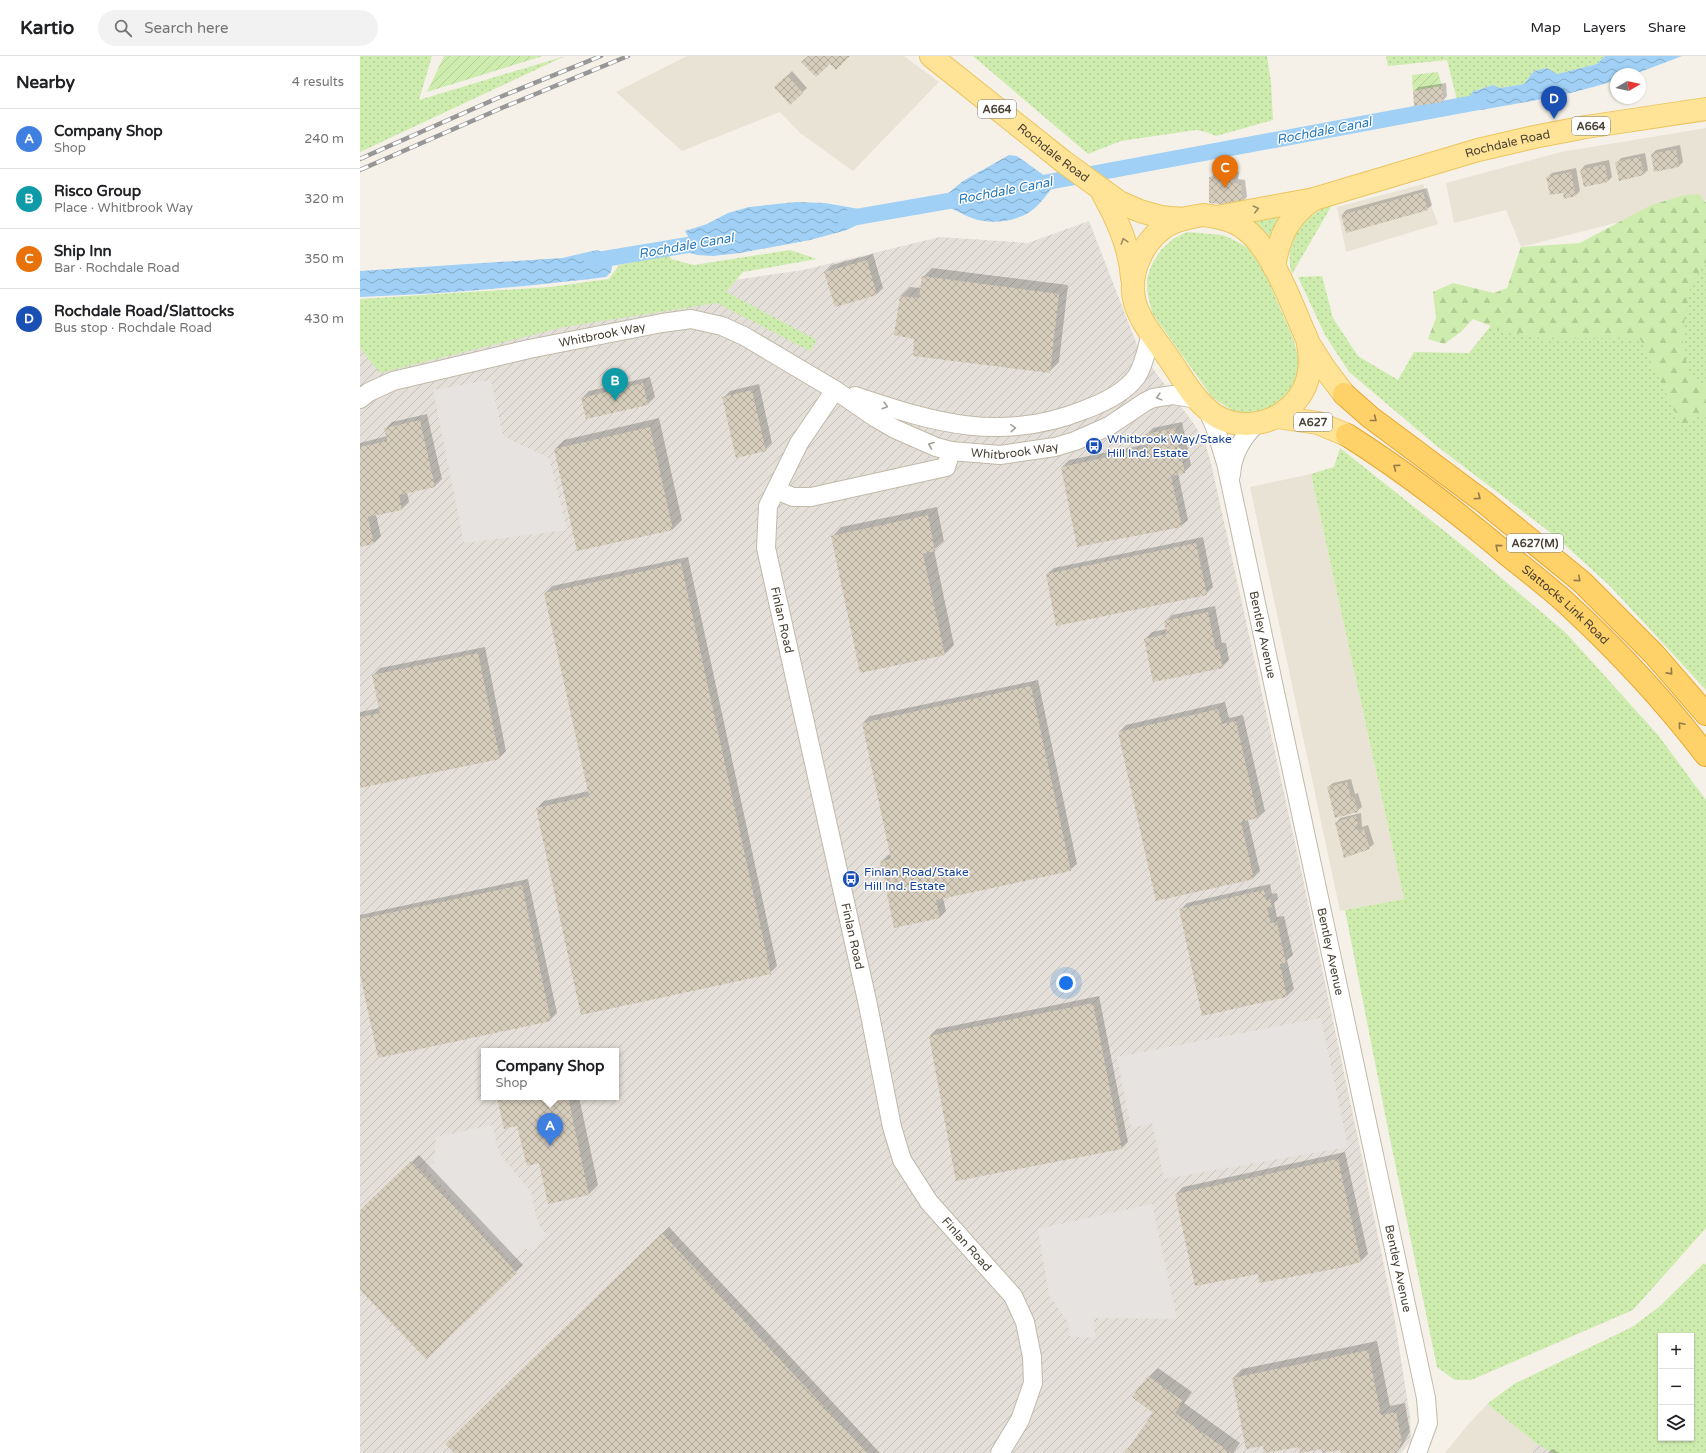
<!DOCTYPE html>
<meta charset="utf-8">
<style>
body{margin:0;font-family:"Varela Round",sans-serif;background:#f2f2f2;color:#202124}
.controls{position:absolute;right:12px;bottom:12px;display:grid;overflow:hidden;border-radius:0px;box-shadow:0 1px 3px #0004}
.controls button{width:36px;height:36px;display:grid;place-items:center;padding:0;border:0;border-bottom:1px solid #e0e0e0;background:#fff;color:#202124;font:20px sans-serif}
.compass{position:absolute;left:1250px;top:12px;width:36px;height:36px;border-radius:50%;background:#fff;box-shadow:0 1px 3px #0004;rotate:81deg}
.you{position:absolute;left:706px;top:927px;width:14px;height:14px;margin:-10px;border:3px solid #fff;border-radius:50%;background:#1a73e8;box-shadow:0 0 0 6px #1a73e833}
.badge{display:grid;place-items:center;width:26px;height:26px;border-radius:50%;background:#0b8043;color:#fff;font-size:13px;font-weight:700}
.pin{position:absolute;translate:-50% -33px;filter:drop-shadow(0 1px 2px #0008)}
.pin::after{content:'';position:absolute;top:21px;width:14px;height:12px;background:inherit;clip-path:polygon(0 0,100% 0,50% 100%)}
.popup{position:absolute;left:121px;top:992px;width:138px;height:52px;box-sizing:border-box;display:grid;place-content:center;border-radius:0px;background:#fff;filter:drop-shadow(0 1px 3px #0005);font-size:13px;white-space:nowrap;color:#757577}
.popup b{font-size:15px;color:#202124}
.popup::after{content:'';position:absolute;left:50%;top:100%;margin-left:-8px;border:8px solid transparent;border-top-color:#fff}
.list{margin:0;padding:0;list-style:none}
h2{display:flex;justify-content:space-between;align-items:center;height:52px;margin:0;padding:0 16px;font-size:17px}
h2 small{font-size:13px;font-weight:400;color:#757577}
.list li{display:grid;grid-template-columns:26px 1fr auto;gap:12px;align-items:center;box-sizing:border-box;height:60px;padding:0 16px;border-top:1px solid #e0e0e0}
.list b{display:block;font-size:15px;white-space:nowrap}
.list p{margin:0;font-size:13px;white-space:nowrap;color:#757577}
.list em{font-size:13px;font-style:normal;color:#757577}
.icon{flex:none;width:22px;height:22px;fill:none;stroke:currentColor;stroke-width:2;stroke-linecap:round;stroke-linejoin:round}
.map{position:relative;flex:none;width:1346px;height:1397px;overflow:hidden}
header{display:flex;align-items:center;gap:24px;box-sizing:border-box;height:56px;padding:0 20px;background:#fff;border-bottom:1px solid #e0e0e0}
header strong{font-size:19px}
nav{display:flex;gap:22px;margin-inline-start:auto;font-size:14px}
.search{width:280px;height:36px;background:#f2f2f2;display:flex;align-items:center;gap:10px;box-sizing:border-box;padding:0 14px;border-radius:22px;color:#757577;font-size:15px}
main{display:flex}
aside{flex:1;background:#fff}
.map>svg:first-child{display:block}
</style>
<header>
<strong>Kartio</strong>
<div class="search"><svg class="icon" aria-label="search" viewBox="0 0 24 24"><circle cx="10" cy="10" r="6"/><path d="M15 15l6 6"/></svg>Search here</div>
<nav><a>Map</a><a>Layers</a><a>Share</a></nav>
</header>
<main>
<aside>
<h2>Nearby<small>4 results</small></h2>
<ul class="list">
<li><span class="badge" style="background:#3f7fe0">A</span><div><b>Company Shop</b><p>Shop</p></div><em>240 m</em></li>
<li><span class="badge" style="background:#0f9aa8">B</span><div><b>Risco Group</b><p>Place · Whitbrook Way</p></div><em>320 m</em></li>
<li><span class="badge" style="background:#e8710a">C</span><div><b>Ship Inn</b><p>Bar · Rochdale Road</p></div><em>350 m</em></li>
<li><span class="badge" style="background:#1a4fb4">D</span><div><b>Rochdale Road/Slattocks</b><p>Bus stop · Rochdale Road</p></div><em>430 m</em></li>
</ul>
</aside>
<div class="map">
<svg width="1346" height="1397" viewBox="0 0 1346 1397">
<defs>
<pattern id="industrial-furrows" width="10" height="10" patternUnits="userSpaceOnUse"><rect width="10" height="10" fill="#e4e0d9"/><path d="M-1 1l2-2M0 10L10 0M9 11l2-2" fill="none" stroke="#c5c1bb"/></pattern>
<pattern id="grass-dots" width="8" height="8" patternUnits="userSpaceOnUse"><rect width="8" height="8" fill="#ceecae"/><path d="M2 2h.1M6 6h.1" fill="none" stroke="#b2cc96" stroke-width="1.8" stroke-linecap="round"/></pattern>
<pattern id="forest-firs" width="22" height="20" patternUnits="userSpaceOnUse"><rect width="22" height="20" fill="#ceecae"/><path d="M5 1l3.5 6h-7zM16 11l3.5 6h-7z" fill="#b2cc96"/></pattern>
<pattern id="garden-furrows" width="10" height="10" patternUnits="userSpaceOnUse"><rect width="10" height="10" fill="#ceecae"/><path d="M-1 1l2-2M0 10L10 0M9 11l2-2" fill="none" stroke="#b2cc96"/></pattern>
<pattern id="water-waves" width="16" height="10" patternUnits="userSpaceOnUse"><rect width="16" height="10" fill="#a0d0f5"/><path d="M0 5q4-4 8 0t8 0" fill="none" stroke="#84aac7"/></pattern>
<pattern id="building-cross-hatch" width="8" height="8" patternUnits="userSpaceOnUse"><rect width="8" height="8" fill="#d7cdbc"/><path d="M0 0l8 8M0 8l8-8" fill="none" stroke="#b0a89a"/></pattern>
</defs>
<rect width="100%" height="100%" fill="#f5f1e8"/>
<g fill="#e9e3d5">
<path d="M327 0H544L579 26 493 115 440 77 420 56 322 95 256 36Z"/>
<path d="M1346 72V144L1161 191 1146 154 1094 167 1086 127 1201 96Z"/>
<path d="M1063 128 1078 168 986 196 977 151Z"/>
<path d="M951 418 1044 843 980 855 890 431Z"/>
<path d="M1127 1348 1176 1387 1171 1397H1085L1106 1371Z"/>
</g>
<g fill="url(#industrial-furrows)" fill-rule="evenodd">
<path d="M729 165 779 294 834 368 845 387 851 407 941 814 1001 1097 1034 1259 1050 1361 1051 1385 1041 1397H0V274L44 273 443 214 580 181 668 187ZM124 995H256V1041H124Z"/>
<path d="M1176 1387 1193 1397H1171Z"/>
</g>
<g fill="url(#grass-dots)" fill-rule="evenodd">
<path d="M0 0H72L59 44 205 0 0 96Z"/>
<path d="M613 0H907L911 26 913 64 856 80 846 76 836 74 761 85 728 98Z"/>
<path d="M1026 0H1245L1237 8 1197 18 1187 12 1174 15 1164 28 1140 32 1133 29 1112 36 1110 42 1097 44 1087 4 1028 10Z"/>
<path d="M972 149 932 218C922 189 944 157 972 149Z"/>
<path d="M1346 149V329L1331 336 1311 271Z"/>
<path d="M927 153 914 186 905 175 890 164Z"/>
<path d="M827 176 863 179 876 185 891 194 908 224 933 282 940 307 936 328 920 348 901 356H874L852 341 792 257 787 235V222L792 208 801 194 813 183Z"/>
<path d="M430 194 457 203 383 216 366 236 457 284 450 295 357 247 204 271 20 317 0 292V243L190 231 249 223 259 209 309 199 311 203 334 209Z"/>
<path d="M962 220 973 262 998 300 1038 324 1054 296 1109 297 1133 267 1280 271 1346 349V634L1250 530 1195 480 1078 391 989 316 965 279 938 221Z"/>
<path d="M980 392 1107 493 1206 577 1298 679 1346 744V1172L1273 1254 1111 1324H1095L1077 1311 1028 1073 985 854 1044 843 951 418 974 411Z"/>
<path d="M1344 1207 1346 1209V1397H1193L1176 1387 1127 1348 1154 1328 1272 1271 1299 1251ZM1301 1280H1331V1382H1301Z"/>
</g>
<path fill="url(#forest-firs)" d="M1339 138 1346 147V206L1331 228 1323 273V295L1333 325 1344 328 1346 327V357L1322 370 1280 283 1233 282 1185 283 1141 274 1113 263 1101 276 1084 288 1068 283 1076 262 1073 236 1093 227 1134 237 1147 232 1161 191 1220 187 1291 149 1325 139Z"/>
<g fill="url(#garden-furrows)">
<path d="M84 0H183L67 36Z"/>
<path d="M1078 16 1082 30 1053 35 1052 19Z"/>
</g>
<g fill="#e6e3e0">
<path d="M131 324 143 380 189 402 207 474 104 487 73 334Z"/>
<path d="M961 962 988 1091 804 1123 792 1067 771 1072 757 1001Z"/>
<path d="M132 1069 139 1097 171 1136 176 1160 181 1173 187 1178 172 1197 166 1192 152 1206 66 1113 74 1106 76 1081Z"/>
<path d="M792 1148 817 1263 734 1262 735 1282 709 1280 708 1266 689 1240 678 1173Z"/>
</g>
<g fill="url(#water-waves)">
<path d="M1245 0H1322L1275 18H1256V24C1212 39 1166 46 1121 54L1109 52 1099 54 1097 44 1110 42 1112 36 1133 29 1140 32 1164 28 1174 15 1187 12 1197 18 1237 8Z"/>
<path d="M649 99 657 100 696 128C688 136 681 148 671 155 656 166 629 169 612 162 600 158 593 150 580 151L578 141 586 139 603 125Z"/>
<path d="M436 146 465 147 505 154 507 164 487 174 450 184 380 197 353 200 337 199 327 196 314 198 312 187 325 184 329 182 325 175 347 168 368 157 389 151Z"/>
<path d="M237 194 254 200 251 216 246 221C164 231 83 238 0 241V215L202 202Z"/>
</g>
<g fill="#0003">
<path d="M432 15 447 32 430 48 416 31Z"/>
<path d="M1086 27 1087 40 1083 45 1054 35 1059 31Z"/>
<path d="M1320 89 1323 106 1319 110 1292 98 1296 94Z"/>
<path d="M1285 97 1288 114 1284 118 1257 107 1261 102Z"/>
<path d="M1249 104 1252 121 1248 125 1225 130 1221 114 1225 109Z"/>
<path d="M1216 112 1220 135 1216 139 1205 141 1203 135 1188 121 1192 117Z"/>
<path d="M874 115 879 116 878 123 885 124 887 141 882 146 850 122 855 117 866 116 865 122H870Z"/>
<path d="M1067 132 1072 149 1067 153 982 159 986 154Z"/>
<path d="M513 198 523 232 516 239 465 216 472 209Z"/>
<path d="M572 212 708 229 699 306 689 316 555 282 541 240 550 231 561 232 563 221Z"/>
<path d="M290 321 295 341 288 348 227 362 222 342 229 335Z"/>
<path d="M399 328 412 387 405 394 363 342 370 335Z"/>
<path d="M67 358 82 423 75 430 47 436 49 446 42 453 16 459 21 480 14 487 0 490V387L27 380 25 373 32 366Z"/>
<path d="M299 362 322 464 313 473 195 393 204 384Z"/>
<path d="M822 366 831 409 824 416 818 417 828 464 821 470 702 411 709 404 788 388 786 379 793 372Z"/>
<path d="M577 451 584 485 574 494 594 589 585 598 472 481 481 471Z"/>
<path d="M843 481 853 531 846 538 687 518 694 512Z"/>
<path d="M328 501 417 910 410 917 177 752 184 745 229 735 185 537 192 530Z"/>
<path d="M855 550 862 587H866L869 604 862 611 785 583 792 576 806 573 805 566 812 559Z"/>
<path d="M125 591 146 695 139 702 0 731V656L20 652 13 619 20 612Z"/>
<path d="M678 624 717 808 710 814 583 842 586 855 579 862 521 806 528 799 531 798 503 667 510 660Z"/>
<path d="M865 646 869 662 883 659 905 755 898 761 888 764 900 815 893 822 759 676 766 669Z"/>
<path d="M991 723 995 738 998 737 1002 751 997 755 968 731 973 727Z"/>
<path d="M1001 757 1002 771 1008 769 1014 788 1009 792 976 767 980 762Z"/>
<path d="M168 823 197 957 190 964 0 913V859Z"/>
<path d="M910 828 912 838 917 837 918 843 914 847 917 861 924 860 933 899 927 904 934 933 927 940 820 854 827 847Z"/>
<path d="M739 940 768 1086 761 1093 570 980 577 973Z"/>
<path d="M138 1041H219L238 1129 229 1138 189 1147 180 1106 158 1069Z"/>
<path d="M985 1096 1008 1198 1001 1205 978 1211 899 1216 816 1138 823 1131Z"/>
<path d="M59 1099 163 1209 66 1302 0 1232V1155Z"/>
<path d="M309 1171 520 1397H95L87 1388Z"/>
<path d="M1017 1285 1030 1350 1045 1347 1050 1376 1042 1390 1036 1397H982L981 1393 904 1389 873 1322 882 1313Z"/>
<path d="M798 1312 832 1336 824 1347 880 1387 873 1397H766L795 1356 789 1321Z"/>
<path d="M1192 1393 1200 1397H1188Z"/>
</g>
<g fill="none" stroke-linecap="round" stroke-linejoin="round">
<g stroke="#a0d0f5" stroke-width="16">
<path d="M672 129 1119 46"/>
<path d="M485 163 600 143"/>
<path d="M232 205 334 188"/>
</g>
</g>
<g fill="url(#building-cross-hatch)">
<path d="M448 0H490L476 14 470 8 456 21 441 6Z"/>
<path d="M427 19 443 37 430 49 414 31Z"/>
<path d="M1082 30 1083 46 1054 50 1053 35Z"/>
<path d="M1316 93 1319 111 1294 116 1291 98Z"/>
<path d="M1280 101 1284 119 1259 125 1255 106Z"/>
<path d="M1245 108 1248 126 1224 131 1220 114Z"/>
<path d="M1211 116 1216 140 1204 143 1203 137 1190 139 1186 121Z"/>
<path d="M862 119 861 126H868L869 119 875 120 874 127 881 128 883 146 873 149 849 147V121Z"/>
<path d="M1063 136 1068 154 986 177 981 159Z"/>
<path d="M507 204 517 239 475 251 464 216Z"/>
<path d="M562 220 699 238 690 317 553 300 554 283 534 279 540 240 559 242Z"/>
<path d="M283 327 288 349 226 363 221 342Z"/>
<path d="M392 334 406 395 376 402 362 341Z"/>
<path d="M60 364 75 431 39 439 42 454 8 461 14 488 0 491V391L27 385 24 372Z"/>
<path d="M290 371 313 474 217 495 194 393Z"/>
<path d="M815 372 825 417 811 420 822 471 717 491 701 411 788 392 785 378Z"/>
<path d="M568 459 575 495 563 498 585 599 500 617 471 480Z"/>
<path d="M836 487 847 539 696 570 686 518Z"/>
<path d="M321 507 411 918 221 959 176 752 229 740 184 537Z"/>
<path d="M848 556 856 594 859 593 863 612 793 626 784 583 806 578 804 565Z"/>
<path d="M118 597 140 703 0 732V661L20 657 12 619Z"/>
<path d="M671 630 711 815 576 844 580 862 534 872 520 805 531 803 502 667Z"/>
<path d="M858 653 862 668 876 665 898 762 881 766 894 823 796 845 758 676Z"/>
<path d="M987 726 991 742 994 741 998 756 975 762 967 731Z"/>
<path d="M996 760 998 768 996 769 998 775 1004 773 1010 793 984 802 975 766Z"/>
<path d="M162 829 191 965 18 1002 0 918V863Z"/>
<path d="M904 834 906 844 910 843 912 851 907 852 911 867 917 866 926 907 920 908 927 941 842 960 819 853Z"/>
<path d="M733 947 762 1093 596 1125 569 980Z"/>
<path d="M137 1041H208L229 1139 188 1148 179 1107 167 1110 157 1070 144 1073Z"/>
<path d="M978 1103 1001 1206 979 1212 899 1227 898 1218 835 1230 815 1138Z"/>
<path d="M51 1105 157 1217 66 1303 0 1234V1154Z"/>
<path d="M302 1177 507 1397H94L85 1388Z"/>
<path d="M1008 1294 1021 1359 1036 1356 1042 1386 1036 1397H981L980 1394 962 1397 961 1393 940 1397 939 1391 904 1397 903 1390 886 1393 872 1322Z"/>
<path d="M788 1320 823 1345 815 1357 871 1397H765L793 1357 772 1341Z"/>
</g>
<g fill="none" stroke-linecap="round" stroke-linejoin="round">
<defs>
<g id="street">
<path id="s1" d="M475 334 439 387 408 450 406 492 508 949 532 1071 542 1104 569 1146 653 1240 665 1266 672 1301 673 1327 660 1364 640 1397"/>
<path d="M495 340C575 367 641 387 724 354 743 347 765 337 777 320 785 307 787 291 791 277"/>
<path id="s2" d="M0 343 9 336 33 325 169 293 302 267 331 263 362 270 384 280 475 334 516 362 535 373 576 391 591 395 640 399 695 391 715 385 749 370 785 346 793 342 813 339 837 343"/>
<path id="s3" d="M847 353 855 371 866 407 1066 1342 1068 1367 1057 1397"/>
<path d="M871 419C872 398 882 382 896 368"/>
<path d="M416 434 433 441H451L586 411 591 395"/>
</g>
<g id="primary">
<path id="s4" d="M571 0 704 106 759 146 780 155 801 161 823 163"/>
<path d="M742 136C757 163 770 191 772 222"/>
<path d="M843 159C859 161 874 164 886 174 913 194 933 252 947 283 953 308 950 332 931 350 908 372 869 375 846 352 831 339 821 320 810 304 798 286 781 268 775 247 767 218 783 184 808 169 819 163 831 161 843 159Z"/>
<path id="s5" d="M857 161 954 143 1118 94 1174 81 1226 71 1346 53"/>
<path d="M914 211C919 181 928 160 954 143"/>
<path d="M949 288 965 313 984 338"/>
<path d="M917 361 958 367 987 379"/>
</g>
<g id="highway">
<path d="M984 338 1010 361 1124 446 1222 526 1294 598 1346 658"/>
<path id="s6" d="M987 379C1044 415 1097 456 1149 500 1168 515 1187 530 1205 546 1256 593 1304 644 1346 699"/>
</g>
</defs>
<use href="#street" stroke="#c1b9a9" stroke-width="20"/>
<use href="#primary" stroke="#ebc55f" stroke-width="24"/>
<use href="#highway" stroke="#e7a82f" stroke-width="24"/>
<use href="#street" stroke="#fff" stroke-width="18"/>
<use href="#primary" stroke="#ffe497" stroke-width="22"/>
<use href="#highway" stroke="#ffd169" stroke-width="22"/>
<defs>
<g id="rail">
<path d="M0 103 140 41 241 0"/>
<path d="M0 114 144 51 268 0"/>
</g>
</defs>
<use href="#rail" stroke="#979797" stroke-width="4.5"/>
<use href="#rail" stroke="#fff" stroke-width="3" stroke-dasharray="9" stroke-linecap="butt"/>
</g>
<defs><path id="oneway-chevron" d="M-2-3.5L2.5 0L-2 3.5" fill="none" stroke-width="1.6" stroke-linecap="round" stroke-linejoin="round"/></defs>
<g stroke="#9b8b62">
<use href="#oneway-chevron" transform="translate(896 153) rotate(-12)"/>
<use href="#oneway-chevron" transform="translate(764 185) rotate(-107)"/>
</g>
<g stroke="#a4a09a">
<use href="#oneway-chevron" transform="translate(799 341) rotate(165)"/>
<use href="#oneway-chevron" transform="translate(525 350) rotate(17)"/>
<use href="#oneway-chevron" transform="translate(653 372) rotate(-4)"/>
<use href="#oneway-chevron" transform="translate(571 389) rotate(-158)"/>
</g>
<g stroke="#927b4a">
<use href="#oneway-chevron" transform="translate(1014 363) rotate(38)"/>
<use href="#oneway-chevron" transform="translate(1036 411) rotate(-143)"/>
<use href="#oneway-chevron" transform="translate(1118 441) rotate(37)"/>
<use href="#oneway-chevron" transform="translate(1138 491) rotate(-140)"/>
<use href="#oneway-chevron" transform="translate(1218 523) rotate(41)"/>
<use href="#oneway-chevron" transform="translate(1310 616) rotate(48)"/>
<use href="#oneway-chevron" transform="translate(1321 669) rotate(-130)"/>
</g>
<defs>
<symbol id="bus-disc" viewBox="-11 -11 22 22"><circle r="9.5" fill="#1a4fb4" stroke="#fff"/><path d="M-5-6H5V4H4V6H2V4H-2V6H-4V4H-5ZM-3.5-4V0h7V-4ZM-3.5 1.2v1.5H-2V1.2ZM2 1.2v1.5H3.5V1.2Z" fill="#fff"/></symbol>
</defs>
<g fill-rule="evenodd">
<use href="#bus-disc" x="724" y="380" width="20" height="20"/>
<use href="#bus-disc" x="481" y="813" width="20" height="20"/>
</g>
<g text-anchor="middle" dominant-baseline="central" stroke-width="3" stroke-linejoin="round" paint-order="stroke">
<g fill="#fff" stroke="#807b72" stroke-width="1">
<rect x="618" y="44" width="38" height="18" rx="3"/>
<rect x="1212" y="61" width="38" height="18" rx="3"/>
<rect x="934" y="357" width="38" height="18" rx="3"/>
<rect x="1147" y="478" width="56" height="18" rx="3"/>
</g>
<g font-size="11" font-weight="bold" fill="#494236">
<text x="637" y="53">A664</text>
<text x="1231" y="70">A664</text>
<text x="953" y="366">A627</text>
<text x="1175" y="487">A627(M)</text>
</g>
<g font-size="12" fill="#494236" stroke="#fff">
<text stroke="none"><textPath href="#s5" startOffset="300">Rochdale Road</textPath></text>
<text stroke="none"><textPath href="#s4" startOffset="156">Rochdale Road</textPath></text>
<text stroke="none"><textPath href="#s2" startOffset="252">Whitbrook Way</textPath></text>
<text stroke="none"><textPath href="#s2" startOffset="700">Whitbrook Way</textPath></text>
<text stroke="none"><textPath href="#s6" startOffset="277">Slattocks Link Road</textPath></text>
<text stroke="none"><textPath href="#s1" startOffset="250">Finlan Road</textPath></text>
<text stroke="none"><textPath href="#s3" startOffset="233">Bentley Avenue</textPath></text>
<text stroke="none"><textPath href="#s1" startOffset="574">Finlan Road</textPath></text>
<text stroke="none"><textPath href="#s3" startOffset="557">Bentley Avenue</textPath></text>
<text stroke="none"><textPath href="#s1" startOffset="910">Finlan Road</textPath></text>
<text stroke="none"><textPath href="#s3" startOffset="881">Bentley Avenue</textPath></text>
</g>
<g font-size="12" fill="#164399" stroke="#fff" text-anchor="start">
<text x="747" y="383">Whitbrook Way/Stake<tspan x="747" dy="14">Hill Ind. Estate</tspan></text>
<text x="504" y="816">Finlan Road/Stake<tspan x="504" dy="14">Hill Ind. Estate</tspan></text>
</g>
<g font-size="13" font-style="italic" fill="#277abc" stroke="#fff">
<text transform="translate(964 75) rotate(-11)">Rochdale Canal</text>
<text transform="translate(645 135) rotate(-11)">Rochdale Canal</text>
<text transform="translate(326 190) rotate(-10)">Rochdale Canal</text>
</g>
</g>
</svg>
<div class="controls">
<button>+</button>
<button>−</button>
<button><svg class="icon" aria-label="layers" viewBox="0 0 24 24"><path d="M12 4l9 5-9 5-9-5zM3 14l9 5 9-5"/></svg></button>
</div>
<svg class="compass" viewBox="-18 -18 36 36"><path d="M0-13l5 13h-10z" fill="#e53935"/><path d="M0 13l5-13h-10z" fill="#757577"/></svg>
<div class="you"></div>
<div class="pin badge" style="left:190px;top:1090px;background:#3f7fe0">A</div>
<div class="popup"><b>Company Shop</b>Shop</div>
<div class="pin badge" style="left:255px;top:345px;background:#0f9aa8">B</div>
<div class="pin badge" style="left:865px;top:132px;background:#e8710a">C</div>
<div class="pin badge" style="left:1194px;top:63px;background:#1a4fb4">D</div>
</div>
</main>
